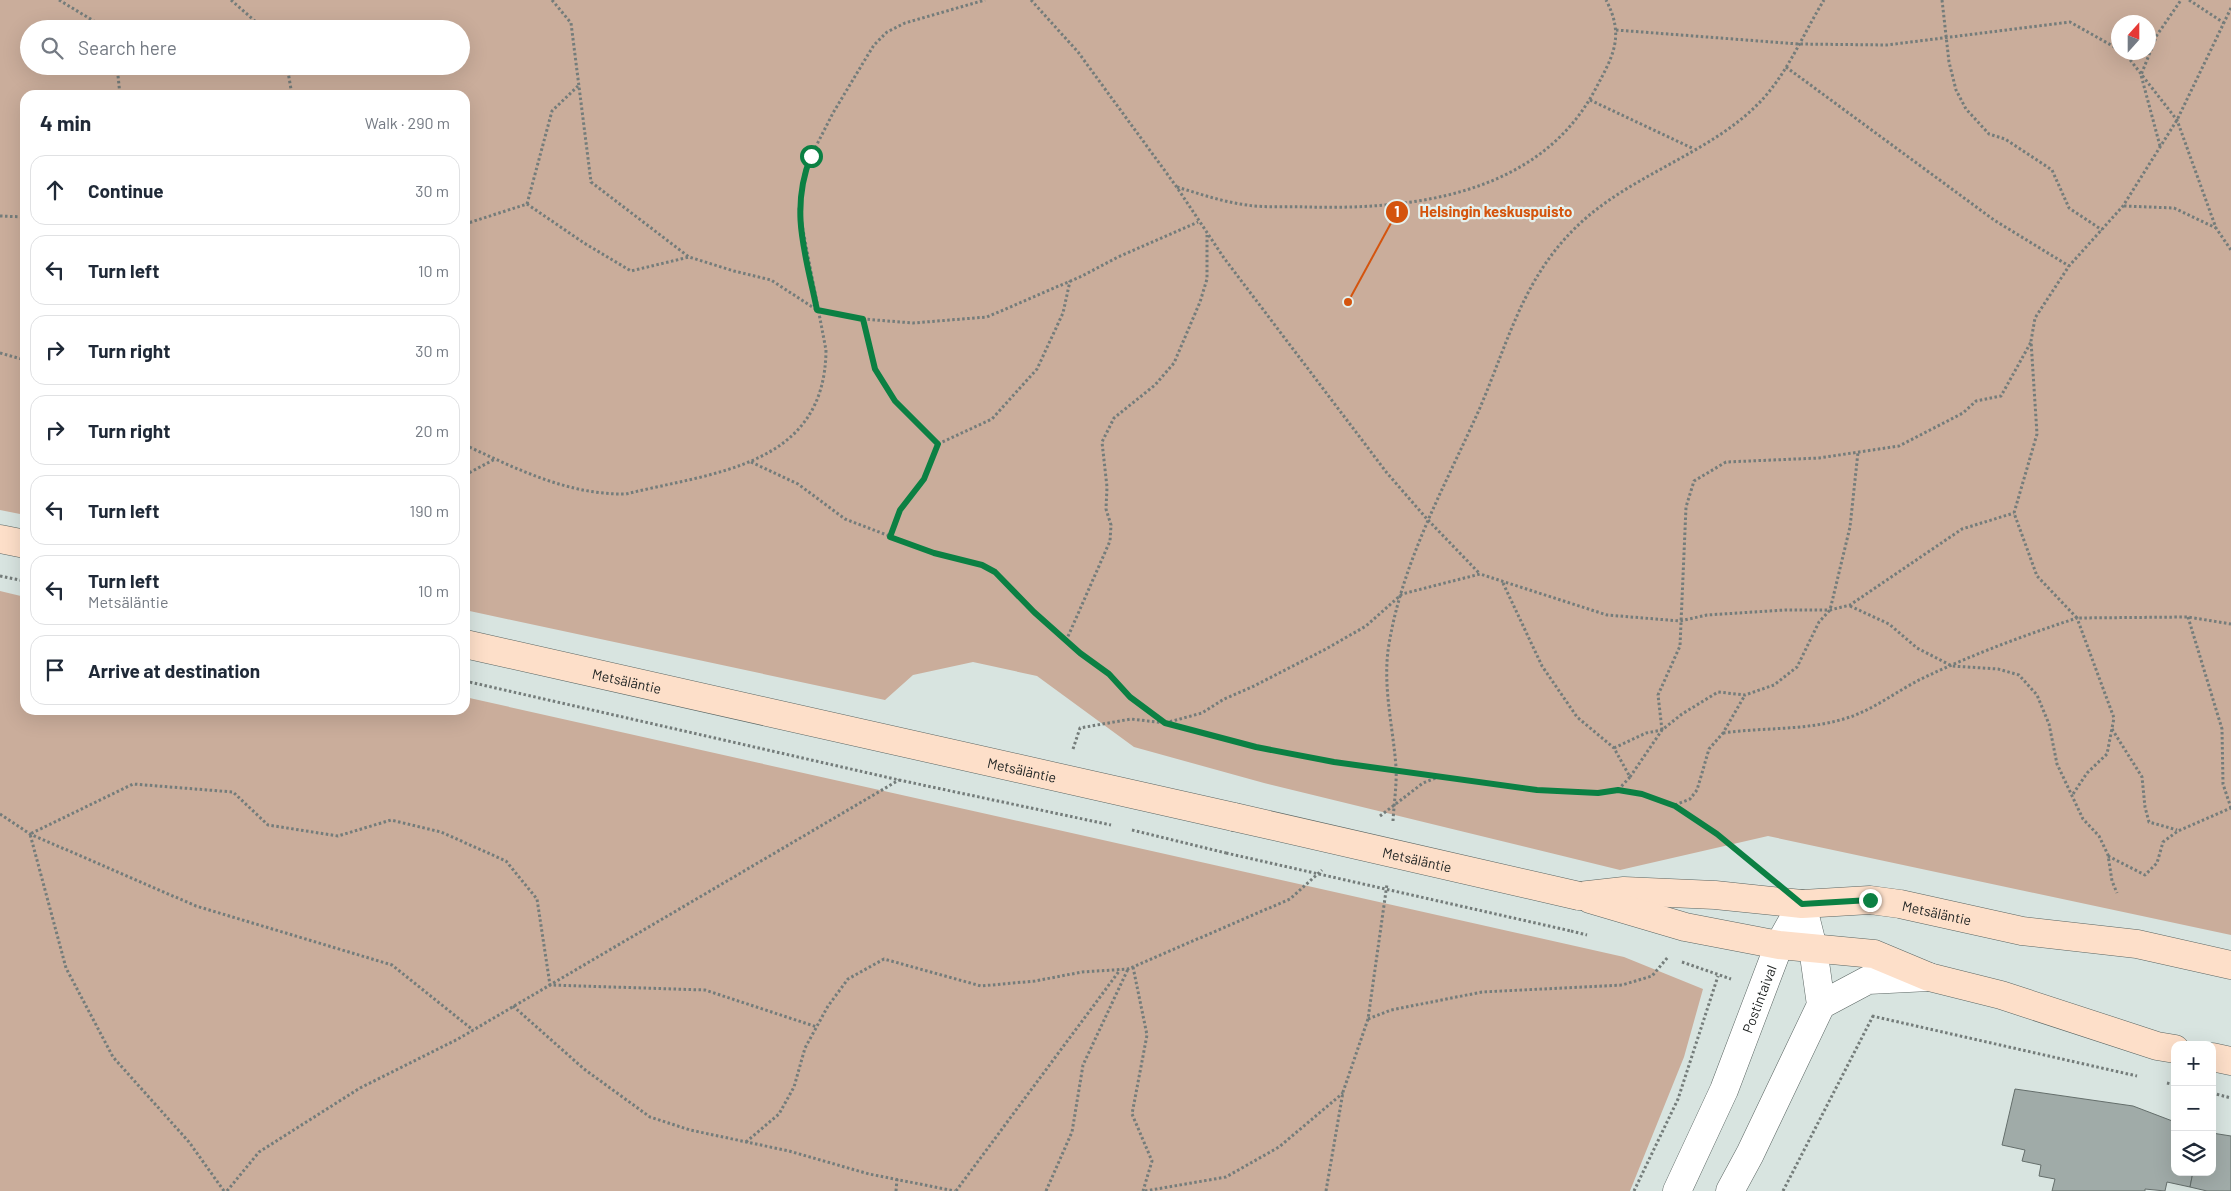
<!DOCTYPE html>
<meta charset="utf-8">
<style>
body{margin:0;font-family:Barlow,sans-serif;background:#f6f6f7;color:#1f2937}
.controls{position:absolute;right:15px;bottom:15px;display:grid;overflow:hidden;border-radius:10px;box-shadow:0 5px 20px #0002}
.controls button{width:45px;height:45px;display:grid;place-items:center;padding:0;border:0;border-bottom:1px solid #e0e1e3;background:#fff;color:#1f2937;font:25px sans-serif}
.compass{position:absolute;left:2111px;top:15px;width:45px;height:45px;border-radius:50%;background:#fff;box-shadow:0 5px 20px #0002;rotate:21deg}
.stop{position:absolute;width:15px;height:15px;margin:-11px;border:4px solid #0b8043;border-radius:50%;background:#fff}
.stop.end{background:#0b8043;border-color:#fff;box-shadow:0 1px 5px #0008}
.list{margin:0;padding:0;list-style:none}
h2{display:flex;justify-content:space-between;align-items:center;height:65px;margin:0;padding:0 20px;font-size:21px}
h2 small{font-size:16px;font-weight:400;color:#747a83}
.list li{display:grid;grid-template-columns:32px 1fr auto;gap:15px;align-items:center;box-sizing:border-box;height:70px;margin:0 10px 10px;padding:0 10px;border:1px solid #e0e1e3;border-radius:15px}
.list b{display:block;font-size:19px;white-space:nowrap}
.list p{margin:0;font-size:16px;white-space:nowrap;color:#747a83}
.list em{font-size:16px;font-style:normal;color:#747a83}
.icon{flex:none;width:28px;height:28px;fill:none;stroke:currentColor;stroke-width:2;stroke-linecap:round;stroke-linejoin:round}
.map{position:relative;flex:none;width:2231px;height:1191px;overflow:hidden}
.search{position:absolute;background:#fff;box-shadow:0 5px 20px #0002;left:20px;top:20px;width:450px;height:55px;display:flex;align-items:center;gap:12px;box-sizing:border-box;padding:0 18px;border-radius:28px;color:#747a83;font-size:19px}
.panel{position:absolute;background:#fff;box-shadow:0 5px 20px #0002;left:20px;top:90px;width:450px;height:625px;border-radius:15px}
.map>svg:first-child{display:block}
</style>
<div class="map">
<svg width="2231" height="1191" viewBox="0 0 2231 1191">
<rect width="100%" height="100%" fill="#d8e4e0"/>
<g fill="#caad9b" fill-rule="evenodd">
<path d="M0 0H2231V935L1768 836 1620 870 1264 783 1134 747 1037 676 973 662 913 675 885 700 465 610V95H25V515L0 510ZM2118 22H2148V52H2118ZM29 29H461V66H29Z"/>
<path d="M0 591 25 597V710H465V697L1624 957 1703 989 1684 1057 1630 1191H0Z"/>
</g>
<g fill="#a0aba8" stroke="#646e6b">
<path d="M2015 1089 2133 1106 2175 1122V1172H2193L2190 1187 2167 1182 2165 1191 2145 1189V1191H2052L2055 1179 2039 1176 2041 1165 2022 1161 2025 1150 2002 1145Z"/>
<path d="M2212 1133 2231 1136V1191H2207L2190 1187 2193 1172H2212Z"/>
</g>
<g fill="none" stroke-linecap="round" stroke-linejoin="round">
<defs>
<g id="tertiary">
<path d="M1821 1005 1868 980 1929 977"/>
<path id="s1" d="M1677 1191 1724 1090 1779 945 1802 904"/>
<path d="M1730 1191 1750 1154 1821 1005 1813 948 1802 904"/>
</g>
<g id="secondary">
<path d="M0 539 25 544"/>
<path id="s2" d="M465 644 1234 817"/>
<path id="s3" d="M1579 896 1624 891 1715 895 1802 904 1870 900 1900 904 2022 931 2137 944 2231 965"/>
<path d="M1590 899 1685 927 1779 945 1874 954 1929 977 2001 995 2157 1046 2175 1049"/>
<path d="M2212 1057 2231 1061"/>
</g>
</defs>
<use href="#tertiary" stroke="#5a6562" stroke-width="29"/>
<use href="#secondary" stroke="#5a6562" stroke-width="29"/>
<g stroke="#747c7a" stroke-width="3" stroke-dasharray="2.5 2.5" stroke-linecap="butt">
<path d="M59 0 107 29"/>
<path d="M231 0 264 29"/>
<path d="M552 0 571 23 591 182 689 257 734 271 771 280 817 310 863 319 913 323 987 317 1082 276 1118 257 1198 222"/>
<path d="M1031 0 1078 52 1176 186 1224 258 1387 473 1427 519 1480 574"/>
<path d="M1942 0 1949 62 1956 90 1966 109 1989 134 2005 139 2052 170 2069 208 2102 230"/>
<path d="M2189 0 2224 23"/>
<path d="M2231 8 2177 120 2123 206 2069 266 2035 318 2031 341 2037 434 2014 513 2037 576 2077 618 2188 617 2231 624"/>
<path d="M1616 30 1798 44 1887 45 2070 22 2118 49"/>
<path d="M2124 52 2177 120 2216 228 2231 250"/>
<path d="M117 66 120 95"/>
<path d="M287 66 292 95"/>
<path d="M1786 67 1994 220 2069 266"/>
<path d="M1590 100 1694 149"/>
<path d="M2160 146 2141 75 2157 35 2181 0"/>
<path d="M1177 187C1200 194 1223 202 1247 205 1266 208 1288 206 1307 207 1415 210 1541 194 1596 88 1613 56 1625 36 1606 0"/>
<path d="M527 204 552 111 578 86"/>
<path d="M2124 206 2174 208 2216 228"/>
<path d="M0 216 25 217"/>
<path d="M465 224 527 204 584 243 631 271 689 257"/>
<path d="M863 319 875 369 895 401 938 444 923 479 900 510 890 537"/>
<path d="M0 353 25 360"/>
<path d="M938 444 992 419 1037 369 1063 313 1070 281"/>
<path d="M465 445C517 469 568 495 626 494 714 472 825 467 826 350L799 209 804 174 811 156 833 113 866 58 874 45 887 32 905 23 985 0"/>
<path d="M751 462 798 484 845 519 934 553 982 565 995 573 1034 612 1080 653 1109 674 1130 697 1164 723"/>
<path d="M465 475 495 459"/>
<path d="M0 576 25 581"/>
<path d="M1503 583 1542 666 1577 717 1614 748 1630 777 1618 790"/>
<path d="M1850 606 1889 624 1917 648 1952 666 1998 669 2019 675 2037 695 2049 724 2057 764 2083 819 2099 836 2108 855 2112 881 2117 893"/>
<path d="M2188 617 2222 729 2223 784 2231 808"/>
<path d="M1066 641 1110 541 1111 525 1106 509 1107 487 1102 442 1114 418 1155 385 1174 363 1200 302 1207 279V235"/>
<path d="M465 681 899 780 1111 825"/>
<path d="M1165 723 1202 713 1224 699 1252 687 1326 649 1366 626 1402 594 1480 574 1607 615 1680 621 1707 615 1785 610H1830L1850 605 1962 529 2014 513"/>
<path d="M2112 729 2142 777 2145 807 2149 822 2177 830"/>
<path d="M1662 730 1658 695 1680 646 1686 507 1694 481 1726 462 1819 458 1899 446 1963 413 1976 401 2001 396 2031 342"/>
<path d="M1723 733C1765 727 1806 731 1847 718 1873 710 1897 691 1921 679 1971 655 2025 635 2077 618L2114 718 2107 754 2087 773 2073 794"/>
<path d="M1614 748 1646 733 1662 730"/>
<path d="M1073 749 1080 728 1131 719 1165 723 1256 747 1334 762 1537 790 1598 793 1618 790 1642 794 1675 806 1717 834 1754 865"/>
<path d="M1630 777 1662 730 1682 714 1718 692 1745 695 1774 685 1797 667 1819 622 1830 610 1850 527 1858 452"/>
<path d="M1675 805 1690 799 1697 790 1709 749 1723 733 1745 695"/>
<path d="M0 814 30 834 196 906 392 965 473 1030"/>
<path d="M1380 816 1423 783 1441 776"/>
<path d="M1393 821C1394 803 1397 784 1396 767 1393 726 1382 685 1389 644 1403 560 1445 486 1479 410 1510 338 1524 272 1586 218 1636 174 1712 151 1758 104 1787 75 1803 34 1824 0"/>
<path d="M1132 830 1226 853"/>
<path d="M2108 856 2145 875 2157 863 2163 842 2178 831 2231 808"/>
<path d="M1571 931 1587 935"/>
<path d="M1682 962 1731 979"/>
<path d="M1133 967 1147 1035 1132 1114 1152 1161 1143 1191"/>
<path d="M513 1006 584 1069 650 1117 690 1130 789 1151 869 1174 955 1191"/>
<path d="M1872 1016 2137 1076"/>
<path d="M1368 1019 1391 1010 1482 992 1622 985 1652 976 1668 957"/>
<path d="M2167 1083 2175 1085"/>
<path d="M2212 1093 2231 1098"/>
<path d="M746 1142 779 1114 794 1087 805 1048 828 1006 848 979 884 959 981 986 1035 981 1082 972 1128 969 1290 899 1322 870"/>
<path d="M224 1191 189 1142 113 1057 66 968 30 834 133 784 233 792 268 825 338 836 391 820 441 832 506 861 537 899 550 985 705 990 817 1027"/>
<path d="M227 1191 259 1152 360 1088 458 1039 899 780"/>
<path d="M896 1191 897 1179"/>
<path d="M956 1191 1120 970"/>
<path d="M1046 1191 1072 1132 1083 1065 1128 969"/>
<path d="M1145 1191 1226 1177 1279 1147 1343 1093"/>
<path d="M1326 1191 1343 1092 1368 1019 1387 884"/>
<path d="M1634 1191 1678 1099 1718 976"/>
<path d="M1783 1191 1873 1016"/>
</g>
<use href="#tertiary" stroke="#fff" stroke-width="28"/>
<use href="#secondary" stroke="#fddfc9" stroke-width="28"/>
<defs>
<g id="secondary-bridge">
<path id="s4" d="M1234 817 1579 896"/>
</g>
</defs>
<use href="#secondary-bridge" stroke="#5a6562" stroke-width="29" stroke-linecap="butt"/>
<path stroke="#747c7a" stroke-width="3" stroke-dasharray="2.5 2.5" stroke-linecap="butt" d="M1226 853 1571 931"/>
<use href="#secondary-bridge" stroke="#fddfc9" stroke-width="28"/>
</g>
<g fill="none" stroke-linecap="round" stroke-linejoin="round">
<path stroke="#0b8043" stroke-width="6" d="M811 156C789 211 806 255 817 310L863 319 875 369 895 401 938 444 924 479 900 510 890 537 934 553 982 565 995 572 1034 612 1080 653 1109 674 1130 697 1165 723 1256 747 1334 762 1537 790 1598 793 1618 790 1642 794 1675 806 1717 834 1802 904 1870 900"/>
</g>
<g text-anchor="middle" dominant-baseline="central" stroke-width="4.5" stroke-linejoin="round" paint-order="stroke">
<g font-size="14" fill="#222625" stroke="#e5f1ee">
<text stroke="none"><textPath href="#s2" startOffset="166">Metsäläntie</textPath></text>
<text stroke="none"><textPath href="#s2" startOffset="571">Metsäläntie</textPath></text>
<text stroke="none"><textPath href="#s4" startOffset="188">Metsäläntie</textPath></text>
<text stroke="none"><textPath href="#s3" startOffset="360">Metsäläntie</textPath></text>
<text stroke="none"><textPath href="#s1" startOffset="209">Postintaival</textPath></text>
</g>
</g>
<path fill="none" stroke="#d4540e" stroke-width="2" d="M1348 302L1397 212"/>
<g fill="#d4540e" stroke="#e5f1ee" stroke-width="2">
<circle cx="1348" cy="302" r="5"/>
<circle cx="1397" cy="212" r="12"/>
</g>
<g font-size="15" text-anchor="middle" font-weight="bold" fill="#fff">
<text x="1397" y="217">1</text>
</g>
<g font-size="15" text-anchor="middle" font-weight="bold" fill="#d4540e" stroke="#e5f1ee" stroke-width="4.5" stroke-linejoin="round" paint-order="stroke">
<text x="1496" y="217">Helsingin keskuspuisto</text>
</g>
</svg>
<div class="controls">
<button>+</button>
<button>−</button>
<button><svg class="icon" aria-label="layers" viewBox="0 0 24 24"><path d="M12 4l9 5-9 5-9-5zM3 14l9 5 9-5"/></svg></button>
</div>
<svg class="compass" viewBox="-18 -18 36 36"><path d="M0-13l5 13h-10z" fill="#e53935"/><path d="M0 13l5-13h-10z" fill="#747a83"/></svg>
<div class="stop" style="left:811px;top:156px"></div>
<div class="stop end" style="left:1870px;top:900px"></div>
<div class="search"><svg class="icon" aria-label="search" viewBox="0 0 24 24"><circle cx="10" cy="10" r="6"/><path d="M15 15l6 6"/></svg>Search here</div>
<section class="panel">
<h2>4 min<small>Walk · 290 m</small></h2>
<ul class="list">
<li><svg class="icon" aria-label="ahead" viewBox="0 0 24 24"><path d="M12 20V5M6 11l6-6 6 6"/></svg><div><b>Continue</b></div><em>30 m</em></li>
<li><svg class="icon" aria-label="left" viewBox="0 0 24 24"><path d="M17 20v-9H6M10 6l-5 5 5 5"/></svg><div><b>Turn left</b></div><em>10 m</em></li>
<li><svg class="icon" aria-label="right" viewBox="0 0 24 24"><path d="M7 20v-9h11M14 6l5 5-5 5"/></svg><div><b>Turn right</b></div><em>30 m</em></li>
<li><svg class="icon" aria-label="right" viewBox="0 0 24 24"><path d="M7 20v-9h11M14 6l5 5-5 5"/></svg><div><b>Turn right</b></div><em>20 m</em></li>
<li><svg class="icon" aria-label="left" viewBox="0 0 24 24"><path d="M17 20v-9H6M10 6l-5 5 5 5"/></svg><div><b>Turn left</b></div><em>190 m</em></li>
<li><svg class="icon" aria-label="left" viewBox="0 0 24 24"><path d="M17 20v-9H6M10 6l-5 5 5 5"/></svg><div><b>Turn left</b><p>Metsäläntie</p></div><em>10 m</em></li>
<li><svg class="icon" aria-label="arrive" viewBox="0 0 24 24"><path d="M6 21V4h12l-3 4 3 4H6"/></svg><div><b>Arrive at destination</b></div></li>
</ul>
</section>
</div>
